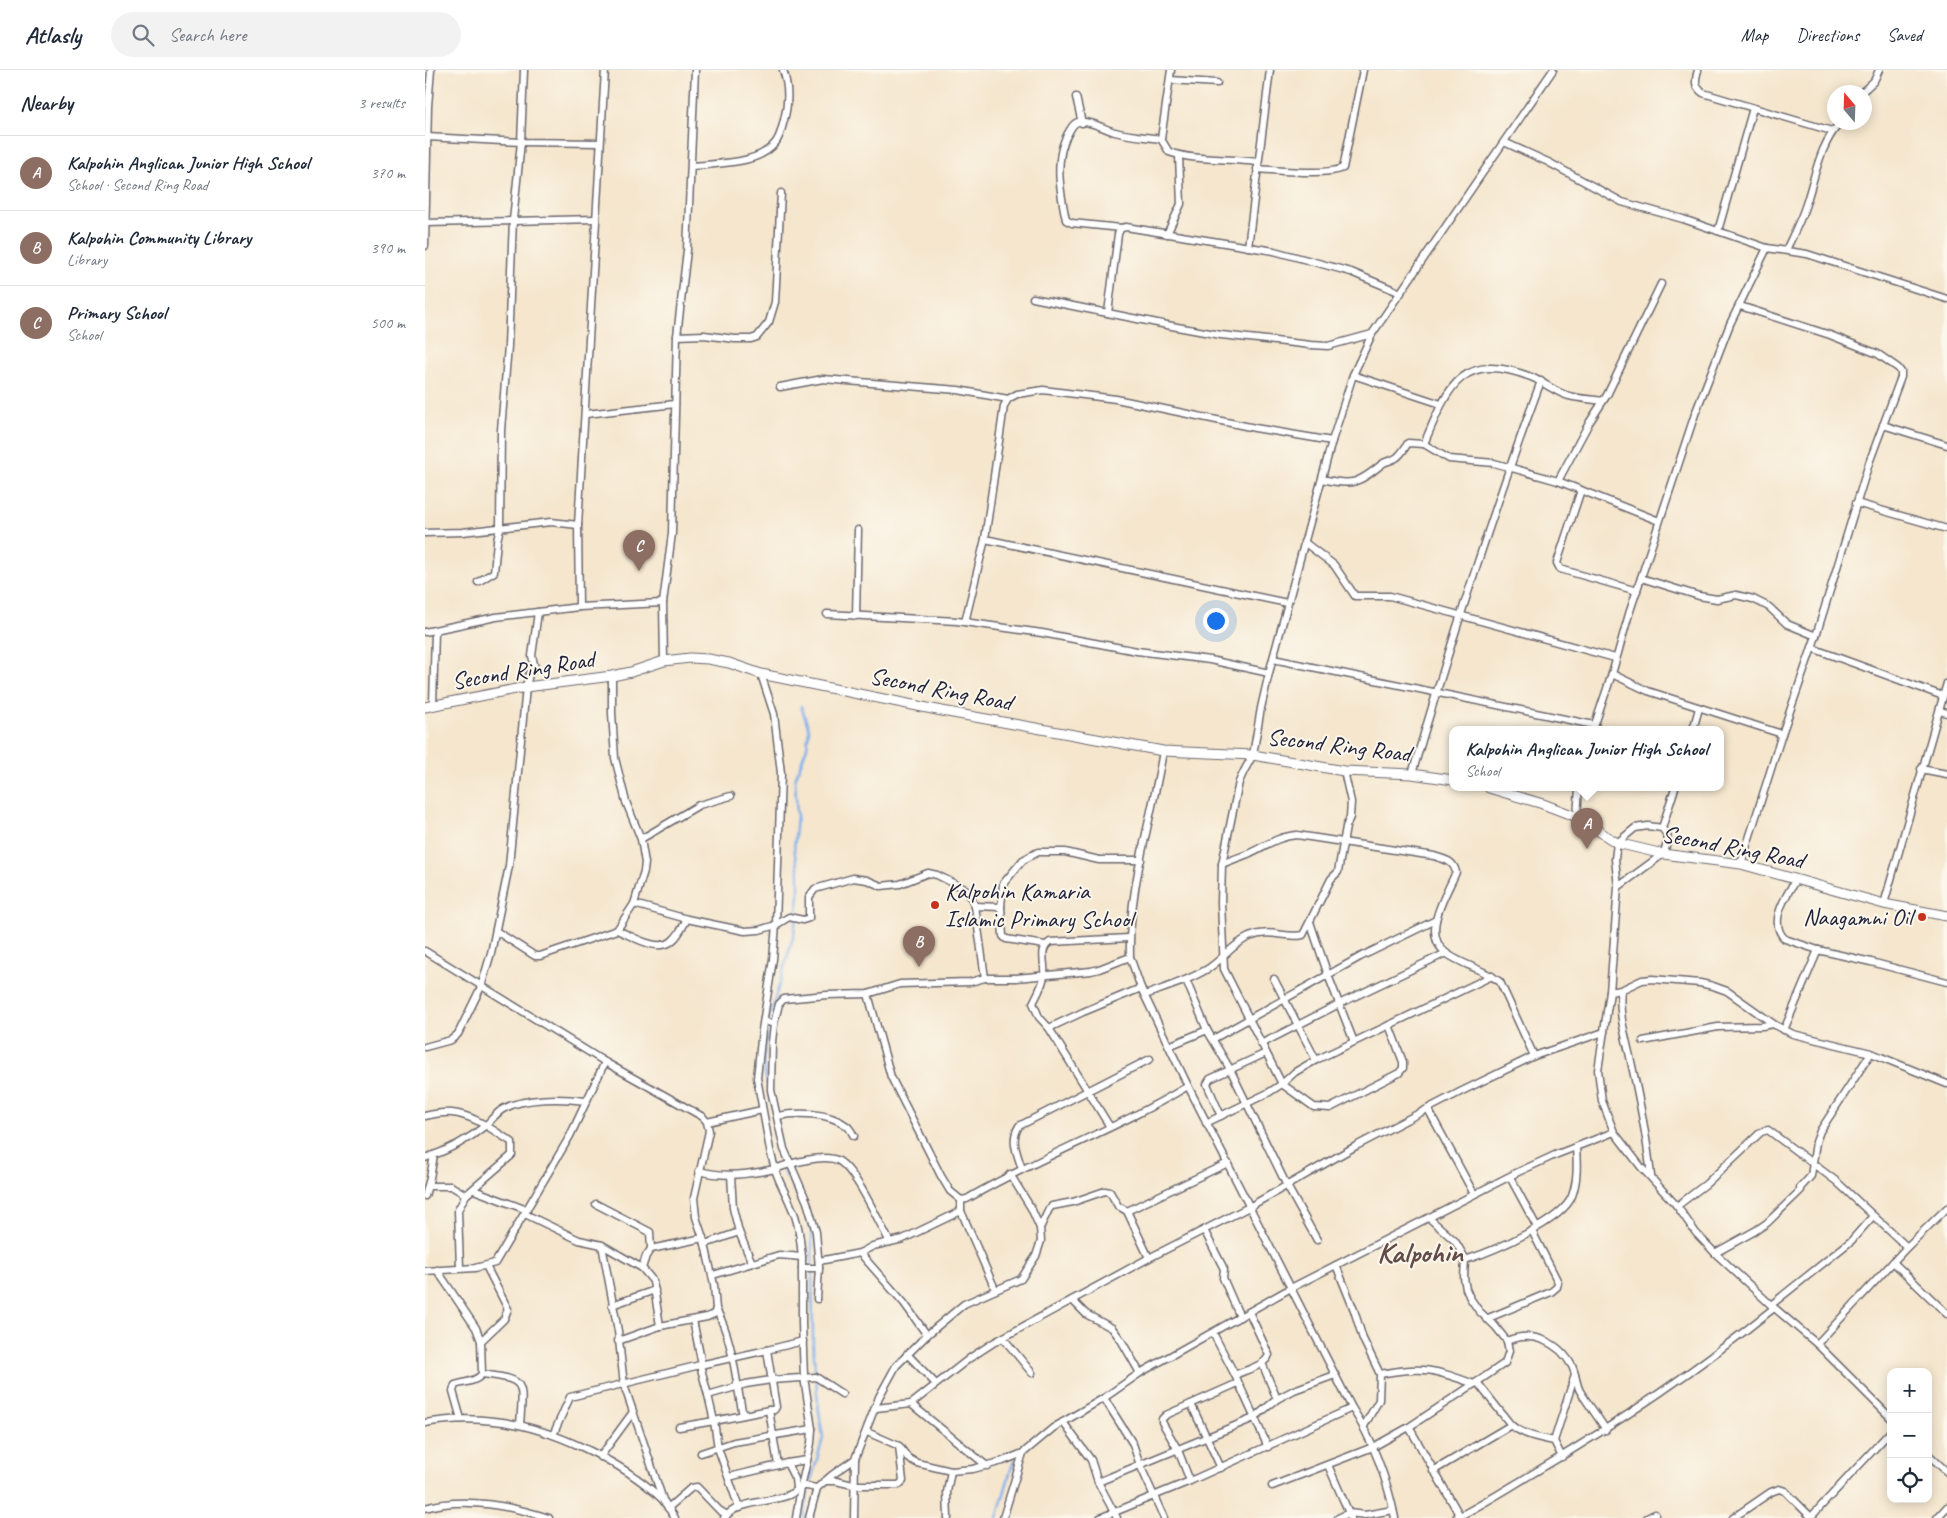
<!DOCTYPE html>
<meta charset="utf-8">
<style>
body{margin:0;font-family:Caveat,sans-serif;background:#f2f2f3;color:#1f2937}
.controls{position:absolute;right:15px;bottom:15px;display:grid;overflow:hidden;border-radius:10px;box-shadow:0 2px 12px #0003}
.controls button{width:45px;height:45px;display:grid;place-items:center;padding:0;border:0;border-bottom:1px solid #e0e1e3;background:#fff;color:#1f2937;font:25px sans-serif}
.compass{position:absolute;left:1402px;top:15px;width:45px;height:45px;border-radius:50%;background:#fff;box-shadow:0 2px 12px #0003;rotate:341deg}
.you{position:absolute;left:790px;top:550px;width:18px;height:18px;margin:-12px;border:4px solid #fff;border-radius:50%;background:#1a73e8;box-shadow:0 0 0 8px #1a73e833}
.badge{display:grid;place-items:center;width:32px;height:32px;border-radius:50%;background:#c8321e;color:#fff;font-size:16px;font-weight:700}
.pin{position:absolute;translate:-50% -41px;filter:drop-shadow(0 1px 2px #0008)}
.pin::after{content:'';position:absolute;top:26px;width:18px;height:15px;background:inherit;clip-path:polygon(0 0,100% 0,50% 100%)}
.popup{position:absolute;left:1024px;top:656px;width:275px;height:65px;box-sizing:border-box;display:grid;place-content:center;border-radius:10px;background:#fff;filter:drop-shadow(0 1px 4px #0005);font-size:16px;white-space:nowrap;color:#747a83}
.popup b{font-size:19px;color:#1f2937}
.popup::after{content:'';position:absolute;left:50%;top:100%;margin-left:-10px;border:10px solid transparent;border-top-color:#fff}
.list{margin:0;padding:0;list-style:none}
h2{display:flex;justify-content:space-between;align-items:center;height:65px;margin:0;padding:0 20px;font-size:21px}
h2 small{font-size:16px;font-weight:400;color:#747a83}
.list li{display:grid;grid-template-columns:32px 1fr auto;gap:15px;align-items:center;box-sizing:border-box;height:75px;padding:0 20px;border-top:1px solid #e0e1e3}
.list b{display:block;font-size:19px;white-space:nowrap}
.list p{margin:0;font-size:16px;white-space:nowrap;color:#747a83}
.list em{font-size:16px;font-style:normal;color:#747a83}
.icon{flex:none;width:28px;height:28px;fill:none;stroke:currentColor;stroke-width:2;stroke-linecap:round;stroke-linejoin:round}
.map{position:relative;flex:none;width:1522px;height:1448px;overflow:hidden}
header{display:flex;align-items:center;gap:30px;box-sizing:border-box;height:70px;padding:0 25px;background:#fff;border-bottom:1px solid #e0e1e3}
header strong{font-size:24px}
nav{display:flex;gap:28px;margin-inline-start:auto;font-size:18px}
.search{width:350px;height:45px;background:#f2f2f3;display:flex;align-items:center;gap:12px;box-sizing:border-box;padding:0 18px;border-radius:28px;color:#747a83;font-size:19px}
main{display:flex}
aside{flex:1;background:#fff}
.map>svg:first-child{display:block}
</style>
<header>
<strong>Atlasly</strong>
<div class="search"><svg class="icon" aria-label="search" viewBox="0 0 24 24"><circle cx="10" cy="10" r="6"/><path d="M15 15l6 6"/></svg>Search here</div>
<nav><a>Map</a><a>Directions</a><a>Saved</a></nav>
</header>
<main>
<aside>
<h2>Nearby<small>3 results</small></h2>
<ul class="list">
<li><span class="badge" style="background:#8d6e63">A</span><div><b>Kalpohin Anglican Junior High School</b><p>School · Second Ring Road</p></div><em>370 m</em></li>
<li><span class="badge" style="background:#8d6e63">B</span><div><b>Kalpohin Community Library</b><p>Library</p></div><em>390 m</em></li>
<li><span class="badge" style="background:#8d6e63">C</span><div><b>Primary School</b><p>School</p></div><em>500 m</em></li>
</ul>
</aside>
<div class="map">
<svg width="1522" height="1448" viewBox="0 0 1522 1448">
<rect width="100%" height="100%" fill="#fbf7ec"/>
<filter id="ink" filterUnits="userSpaceOnUse"><feTurbulence type="fractalNoise" baseFrequency=".02" numOctaves="2"/><feDisplacementMap in="SourceGraphic" scale="10" xChannelSelector="R" yChannelSelector="G"/><feConvolveMatrix kernelMatrix="1 2 1 2 8 2 1 2 1" color-interpolation-filters="sRGB"/></filter>
<filter id="wash" filterUnits="userSpaceOnUse"><feTurbulence type="fractalNoise" baseFrequency=".0096" numOctaves="4" result="noise"/><feDisplacementMap in="SourceGraphic" scale="20" xChannelSelector="R" yChannelSelector="G"/><feGaussianBlur stdDeviation="1.12" result="paint"/><feColorMatrix in="noise" values="0 0 0 0 0 0 0 0 0 0 0 0 0 0 0 0 0 1.4 0 .05"/><feComposite in="paint" operator="in"/></filter>
<g filter="url(#wash)">
<rect width="100%" height="100%" fill="#f5e6cd"/>
<g fill="none" stroke-linecap="round" stroke-linejoin="round">
<g stroke="#81b1ec" stroke-width="2.5">
<path d="M376 636 384 659 382 677 370 709 372 746 369 780 374 802V826L369 864 343 953 338 994 351 1057 353 1083 358 1100 377 1132 387 1163 388 1274 393 1335 398 1368 381 1428 379 1448"/>
<path d="M572 1448 589 1389"/>
</g>
</g>
</g>
<g filter="url(#ink)">
<g fill="none" stroke-linecap="round" stroke-linejoin="round">
<defs>
<g id="street">
<path d="M746 0 736 69 744 82C769 91 805 88 832 92"/>
<path d="M1273 0C1270 11 1269 16 1278 23L1407 61"/>
<path d="M745 10 792 13"/>
<path d="M1437 22 1449 11 1454 0"/>
<path d="M651 27 657 53"/>
<path d="M2 67 96 72 175 73"/>
<path d="M1079 72 1123 92 1197 132 1258 149 1342 178 1305 254 1270 344 1204 544 1187 604 1168 660"/>
<path d="M267 96C293 93 334 95 351 72 356 65 357 57 359 50 364 32 364 17 358 0"/>
<path d="M832 99C852 100 901 106 918 98L938 0"/>
<path d="M1 153 171 149"/>
<path d="M696 158 647 153 641 150C635 121 628 86 645 60 647 56 649 53 653 52 665 50 679 59 690 62 705 66 721 67 736 69"/>
<path d="M1293 161 1328 38"/>
<path d="M742 164 756 134 754 86"/>
<path d="M0 176 3 36 6 0"/>
<path d="M823 177 845 0"/>
<path d="M1342 178 1382 184 1522 229"/>
<path d="M1361 180C1368 165 1376 150 1381 134 1390 107 1395 73 1416 52"/>
<path d="M608 228 752 257 796 265 886 275 903 276 947 264"/>
<path d="M1315 236 1405 265 1453 284 1473 298 1476 302V307L1444 393 1391 566 1357 664 1316 794"/>
<path d="M683 243 693 164 696 158 701 157 849 181 926 202 976 223"/>
<path d="M252 266 279 265 310 269H326L332 267 344 252 350 232 356 123"/>
<path d="M928 305 1016 334"/>
<path d="M355 317 398 309 533 320 583 329"/>
<path d="M161 344 250 334"/>
<path d="M1458 355 1522 375"/>
<path d="M999 374C1023 317 1036 280 1106 307 1119 312 1131 323 1144 326 1154 329 1167 329 1178 331"/>
<path d="M897 409C927 416 933 414 957 394 961 391 966 391 971 388 976 385 980 378 983 373L999 374 1024 389 1069 393 1133 411 1234 451"/>
<path d="M1133 411 1164 353 1182 325 1236 214"/>
<path d="M1156 420 1132 493 1135 499 1212 521"/>
<path d="M1431 433 1522 459"/>
<path d="M0 463 37 462 126 452 153 455"/>
<path d="M560 469 862 533"/>
<path d="M879 472 909 495 930 526H965L1190 588"/>
<path d="M1216 508 1274 526 1292 529 1311 525 1328 529 1344 537 1362 554 1391 566"/>
<path d="M53 512 69 502 72 471 75 458 76 360 83 276 88 150 96 72 99 0"/>
<path d="M154 537 153 455 180 0"/>
<path d="M402 544 532 551 617 563 712 581 785 590 844 603"/>
<path d="M431 546 433 460"/>
<path d="M540 552 560 469 579 336 583 329 592 324 618 320 691 329 830 358 907 371"/>
<path d="M0 562 71 547 154 537 238 533"/>
<path d="M1387 578 1518 626"/>
<path d="M848 589 1169 655"/>
<path d="M239 591 238 533 247 463 252 266 262 180 270 0"/>
<path d="M336 604 349 644 356 703 351 855 348 889 337 960 332 1008 345 1080 350 1099C366 1093 400 1083 414 1091 432 1102 454 1153 465 1172"/>
<path d="M1187 604 1223 621 1357 664"/>
<path d="M8 635 10 561"/>
<path d="M1515 641 1522 643"/>
<path d="M1268 660 1274 638"/>
<path d="M1496 699 1522 704"/>
<path d="M987 704C1026 572 1068 440 1116 311"/>
<path d="M1152 747 1154 718"/>
<path d="M1237 758 1250 718"/>
<path d="M216 769 274 735 306 726"/>
<path d="M797 794C806 790 815 787 823 784 840 776 854 766 872 765L1009 786C1020 790 1028 790 1031 802 1022 824 995 863 1021 883 1037 895 1059 899 1075 912L1109 986"/>
<path d="M1371 809C1362 825 1342 852 1360 869L1393 880 1446 892 1522 912"/>
<path d="M1193 817 1238 784 1243 771 1242 765 1237 758 1223 756 1210 758 1192 773 1190 789 1193 817 1185 922 1173 1000 1177 1031 1189 1062 1216 1097 1252 1136 1271 1163 1290 1183 1346 1235 1392 1274 1466 1348"/>
<path d="M209 834 262 849 320 861 334 860 351 855 364 847 378 850 384 848V827L390 819 428 808 442 810 456 816 475 814 503 803 512 805 542 820 550 836 560 908"/>
<path d="M1459 834 1522 613"/>
<path d="M550 836 576 837"/>
<path d="M885 852 903 905 929 972"/>
<path d="M192 860C207 866 234 884 248 870 254 865 258 856 262 849"/>
<path d="M71 861 110 886H115L192 860 209 834 219 801 220 793 216 769 201 732 190 688 187 643V606"/>
<path d="M620 875 581 869 578 866 576 837 578 814 598 790 613 782H640L674 790H716"/>
<path d="M0 881 180 992 278 1047 282 1052 284 1061 269 1128 271 1147 280 1174 289 1215 291 1239 289 1244 282 1247 235 1256 193 1271"/>
<path d="M705 887C703 818 727 749 738 681"/>
<path d="M849 909 891 990"/>
<path d="M761 910 782 960 805 999 862 1116 892 1170"/>
<path d="M1196 920C1193 946 1202 971 1207 996 1215 1032 1222 1069 1226 1106"/>
<path d="M1185 922 1196 920 1217 910 1227 909 1275 913 1288 916 1302 921 1350 955 1368 964 1446 983 1522 1014"/>
<path d="M443 924 466 1007 516 1106 525 1121 536 1130 542 1129C613 1087 692 1059 763 1016L927 1338C947 1368 963 1412 970 1448"/>
<path d="M720 925C742 917 765 910 784 898 799 888 808 874 824 867 847 858 859 869 878 865L906 809 913 802 921 757 925 747 926 732 919 701"/>
<path d="M339 951 349 954 354 934 359 929 402 925 443 924 475 914 545 912 560 908H591L666 901 674 899 705 887 716 918 763 1016"/>
<path d="M349 954 347 972 346 1020 359 1079 382 1132 391 1162 394 1198"/>
<path d="M964 955 978 992V998L974 1003 905 1038 889 1037 857 1014 799 899 796 833 797 794 814 712 819 701 828 685 836 638 844 603 907 371 928 305 947 264 1128 0"/>
<path d="M624 958 658 942 716 918"/>
<path d="M1359 960 1393 880"/>
<path d="M788 969 935 887 1011 850"/>
<path d="M1218 971 1293 957 1337 956 1348 954"/>
<path d="M836 974 914 934 1021 883"/>
<path d="M744 976 782 960"/>
<path d="M0 977 26 970 33 964 56 917 66 883 84 796 101 617 104 604 110 598 107 586 113 542"/>
<path d="M1003 1039 1049 1124"/>
<path d="M0 1046C9 1044 18 1042 27 1043 49 1045 69 1061 87 1072V1085L41 1125 33 1140 35 1198"/>
<path d="M352 1046C373 1042 404 1042 422 1056 425 1058 427 1063 429 1066"/>
<path d="M796 1046 782 1014 785 1009 841 983"/>
<path d="M282 1052 337 1040"/>
<path d="M781 1053 843 1023 857 1014 870 1002 891 990 1067 906"/>
<path d="M685 1057 624 958 614 947 608 933C612 925 618 915 619 906 621 893 613 880 625 872L704 868"/>
<path d="M0 1088C22 1081 43 1070 61 1055 67 1050 71 1043 78 1039 100 1027 137 1028 161 1031"/>
<path d="M597 1099C592 1083 585 1070 594 1056L725 989"/>
<path d="M274 1101C300 1108 325 1104 350 1099 354 1113 361 1123 366 1136 374 1152 375 1169 377 1187L354 1185 288 1205"/>
<path d="M306 1105 308 1138 314 1162"/>
<path d="M1085 1107 1112 1157"/>
<path d="M3 1116H26L41 1125"/>
<path d="M49 1120 102 1140"/>
<path d="M0 1126 5 1108 9 1085"/>
<path d="M536 1130V1141L570 1219"/>
<path d="M171 1134 225 1162 226 1179"/>
<path d="M1252 1136 1281 1114 1336 1062 1343 1060 1411 1111 1482 1177"/>
<path d="M100 1144 154 1170 177 1175 217 1198 228 1211 235 1256"/>
<path d="M1004 1148 1030 1171 1040 1188 1039 1208 1041 1219 1045 1228 1054 1241 1070 1256 1082 1271"/>
<path d="M615 1158 624 1139 627 1136 648 1132 680 1121 685 1122 693 1136 702 1141"/>
<path d="M779 1160 799 1199 798 1208 815 1247"/>
<path d="M280 1174 314 1162 327 1193"/>
<path d="M177 1175 193 1261 199 1315 238 1430"/>
<path d="M435 1183 479 1233 502 1265"/>
<path d="M1290 1183 1330 1161 1342 1153 1376 1120 1375 1118 1386 1106 1391 1072 1395 1061 1446 983"/>
<path d="M724 1188 702 1141 803 1093"/>
<path d="M1040 1188 1043 1189C1068 1181 1138 1151 1147 1126 1153 1110 1152 1093 1151 1077"/>
<path d="M394 1191 435 1183 448 1176 478 1169 536 1141"/>
<path d="M1468 1192 1522 1244"/>
<path d="M911 1195 929 1240 938 1269 955 1304 954 1330 939 1356"/>
<path d="M217 1198 221 1186 226 1179 278 1168"/>
<path d="M377 1198H394L392 1229"/>
<path d="M12 1200 51 1258 56 1271 57 1304C51 1312 39 1312 30 1315L28 1321 36 1349"/>
<path d="M0 1201 50 1198 70 1193 145 1066 180 992"/>
<path d="M647 1230 661 1244 687 1258 696 1270 715 1303"/>
<path d="M187 1235 230 1220"/>
<path d="M1346 1235 1426 1171 1448 1146"/>
<path d="M291 1239C309 1272 310 1309 318 1345"/>
<path d="M1061 1249 1126 1222 1132 1217 1133 1212 1107 1161"/>
<path d="M268 1250 277 1295"/>
<path d="M788 1263 810 1305 843 1377"/>
<path d="M579 1269 607 1303"/>
<path d="M56 1271 79 1249 83 1239 61 1196"/>
<path d="M1392 1274 1482 1177 1522 1138"/>
<path d="M482 1284 511 1314"/>
<path d="M837 1293 852 1329"/>
<path d="M57 1304C102 1310 98 1311 95 1355"/>
<path d="M955 1304C999 1296 1008 1299 1049 1314L1080 1293 1084 1281 1082 1271C1107 1260 1134 1272 1147 1296 1151 1304 1151 1314 1155 1321 1163 1334 1173 1347 1181 1360"/>
<path d="M810 1305C820 1300 840 1296 844 1285L824 1242"/>
<path d="M1052 1312 1086 1355C1098 1365 1114 1368 1129 1371L1137 1387"/>
<path d="M283 1325 275 1295 342 1280"/>
<path d="M679 1328 708 1374 715 1395 739 1448"/>
<path d="M486 1334 562 1396"/>
<path d="M766 1334 796 1398"/>
<path d="M451 1338 486 1334 545 1288 568 1273 724 1188 824 1137 931 1076 1037 1021 1109 986 1179 962"/>
<path d="M344 1340 289 1351 283 1325 321 1314 346 1310 391 1307 417 1324"/>
<path d="M638 1352 666 1390 673 1412 692 1448"/>
<path d="M0 1353C23 1349 46 1348 69 1351 123 1356 197 1391 237 1429 242 1435 246 1442 250 1448"/>
<path d="M254 1357 289 1351 293 1378 314 1438"/>
<path d="M984 1357 1035 1446"/>
<path d="M442 1362 474 1376 483 1388 492 1393 526 1401 548 1399 578 1391 598 1383"/>
<path d="M128 1365 145 1327 275 1295"/>
<path d="M1129 1371 1150 1305"/>
<path d="M276 1383 309 1372 387 1359"/>
<path d="M1503 1384 1522 1402"/>
<path d="M175 1387 208 1342"/>
<path d="M362 1393 382 1390"/>
<path d="M353 1395 344 1340H349L351 1337 342 1280 378 1271"/>
<path d="M903 1395 924 1443 940 1445 968 1440"/>
<path d="M1008 1401 1086 1355"/>
<path d="M304 1407 362 1393 370 1409 371 1418"/>
<path d="M402 1411H411L428 1415H474L478 1411 474 1376"/>
<path d="M765 1411 753 1380 737 1352V1349L741 1345 813 1313"/>
<path d="M673 1412 829 1348 852 1329 869 1320 910 1305"/>
<path d="M847 1416 948 1377 984 1357 1049 1314"/>
<path d="M0 1438C39 1426 86 1436 124 1448"/>
<path d="M243 1438 266 1418 272 1417 294 1440 302 1445"/>
<path d="M299 1448C314 1430 344 1433 364 1425 371 1422 372 1416 381 1416 385 1416 388 1418 392 1418L407 1405 430 1389 454 1327 471 1296 502 1265 539 1234 596 1209 611 1186 616 1171 615 1158 606 1138 585 1104"/>
<path d="M371 1448 376 1417 386 1373 387 1359 379 1307 377 1253V1187"/>
<path d="M384 1448 392 1418"/>
<path d="M429 1448 430 1389"/>
<path d="M523 1448 522 1422 526 1401"/>
<path d="M578 1448 598 1383 628 1358 679 1328 715 1303 866 1218 1089 1104 1130 1085 1189 1062"/>
<path d="M675 1448 765 1411 927 1338"/>
<path d="M913 1448 924 1443 926 1448"/>
<path d="M1031 1448C1057 1435 1082 1419 1107 1404 1192 1354 1272 1300 1349 1238"/>
<path d="M1222 1448 1230 1444"/>
<path d="M1308 1448 1346 1422 1354 1419 1360 1421 1386 1447"/>
<path d="M1385 1448 1466 1361"/>
<path d="M1512 1448 1522 1437"/>
</g>
<g id="secondary">
<path d="M0 637 101 617 187 606 206 602 239 591 265 588 283 589 304 593 336 604 517 641 738 681 828 685 919 701 987 704 1028 710"/>
<path d="M1064 718 1118 734 1152 747 1192 773 1238 784 1316 794 1459 834 1522 846"/>
</g>
</defs>
<use href="#street" stroke="#6c676e" stroke-width="9"/>
<use href="#secondary" stroke="#6c676e" stroke-width="11"/>
<use href="#street" stroke="#fff" stroke-width="6"/>
<use href="#secondary" stroke="#fff" stroke-width="9"/>
</g>
</g>
<g fill="#c8321e" stroke="#fbf7ec" stroke-width="2">
<circle cx="510" cy="835" r="5"/>
<circle cx="1497" cy="847" r="5"/>
</g>
<g text-anchor="middle" dominant-baseline="central" stroke-width="4" stroke-linejoin="round" paint-order="stroke">
<g font-size="24" fill="#22223b" stroke="#fbf7ec">
<text transform="translate(98 600) rotate(-9)">Second Ring Road</text>
<text transform="translate(516 619) rotate(11)">Second Ring Road</text>
<text transform="translate(914 675) rotate(7)">Second Ring Road</text>
<text transform="translate(1308 777) rotate(11)">Second Ring Road</text>
</g>
<g font-size="24" fill="#22223b" stroke="#fbf7ec" text-anchor="start">
<text x="520" y="821">Kalpohin Kamaria<tspan x="520" dy="28">Islamic Primary School</tspan></text>
<text x="1487" y="847" text-anchor="end">Naagamni Oil</text>
</g>
<g font-size="29" font-weight="bold" fill="#614c48" stroke="#fbf7ec">
<text x="995" y="1182">Kalpohin</text>
</g>
</g>
</svg>
<div class="controls">
<button>+</button>
<button>−</button>
<button><svg class="icon" aria-label="locate" viewBox="0 0 24 24"><circle cx="12" cy="12" r="6"/><path d="M12 2v4M12 18v4M2 12h4M18 12h4"/></svg></button>
</div>
<svg class="compass" viewBox="-18 -18 36 36"><path d="M0-13l5 13h-10z" fill="#e53935"/><path d="M0 13l5-13h-10z" fill="#747a83"/></svg>
<div class="you"></div>
<div class="pin badge" style="left:1162px;top:779px;background:#8d6e63">A</div>
<div class="popup"><b>Kalpohin Anglican Junior High School</b>School</div>
<div class="pin badge" style="left:494px;top:897px;background:#8d6e63">B</div>
<div class="pin badge" style="left:214px;top:501px;background:#8d6e63">C</div>
</div>
</main>
